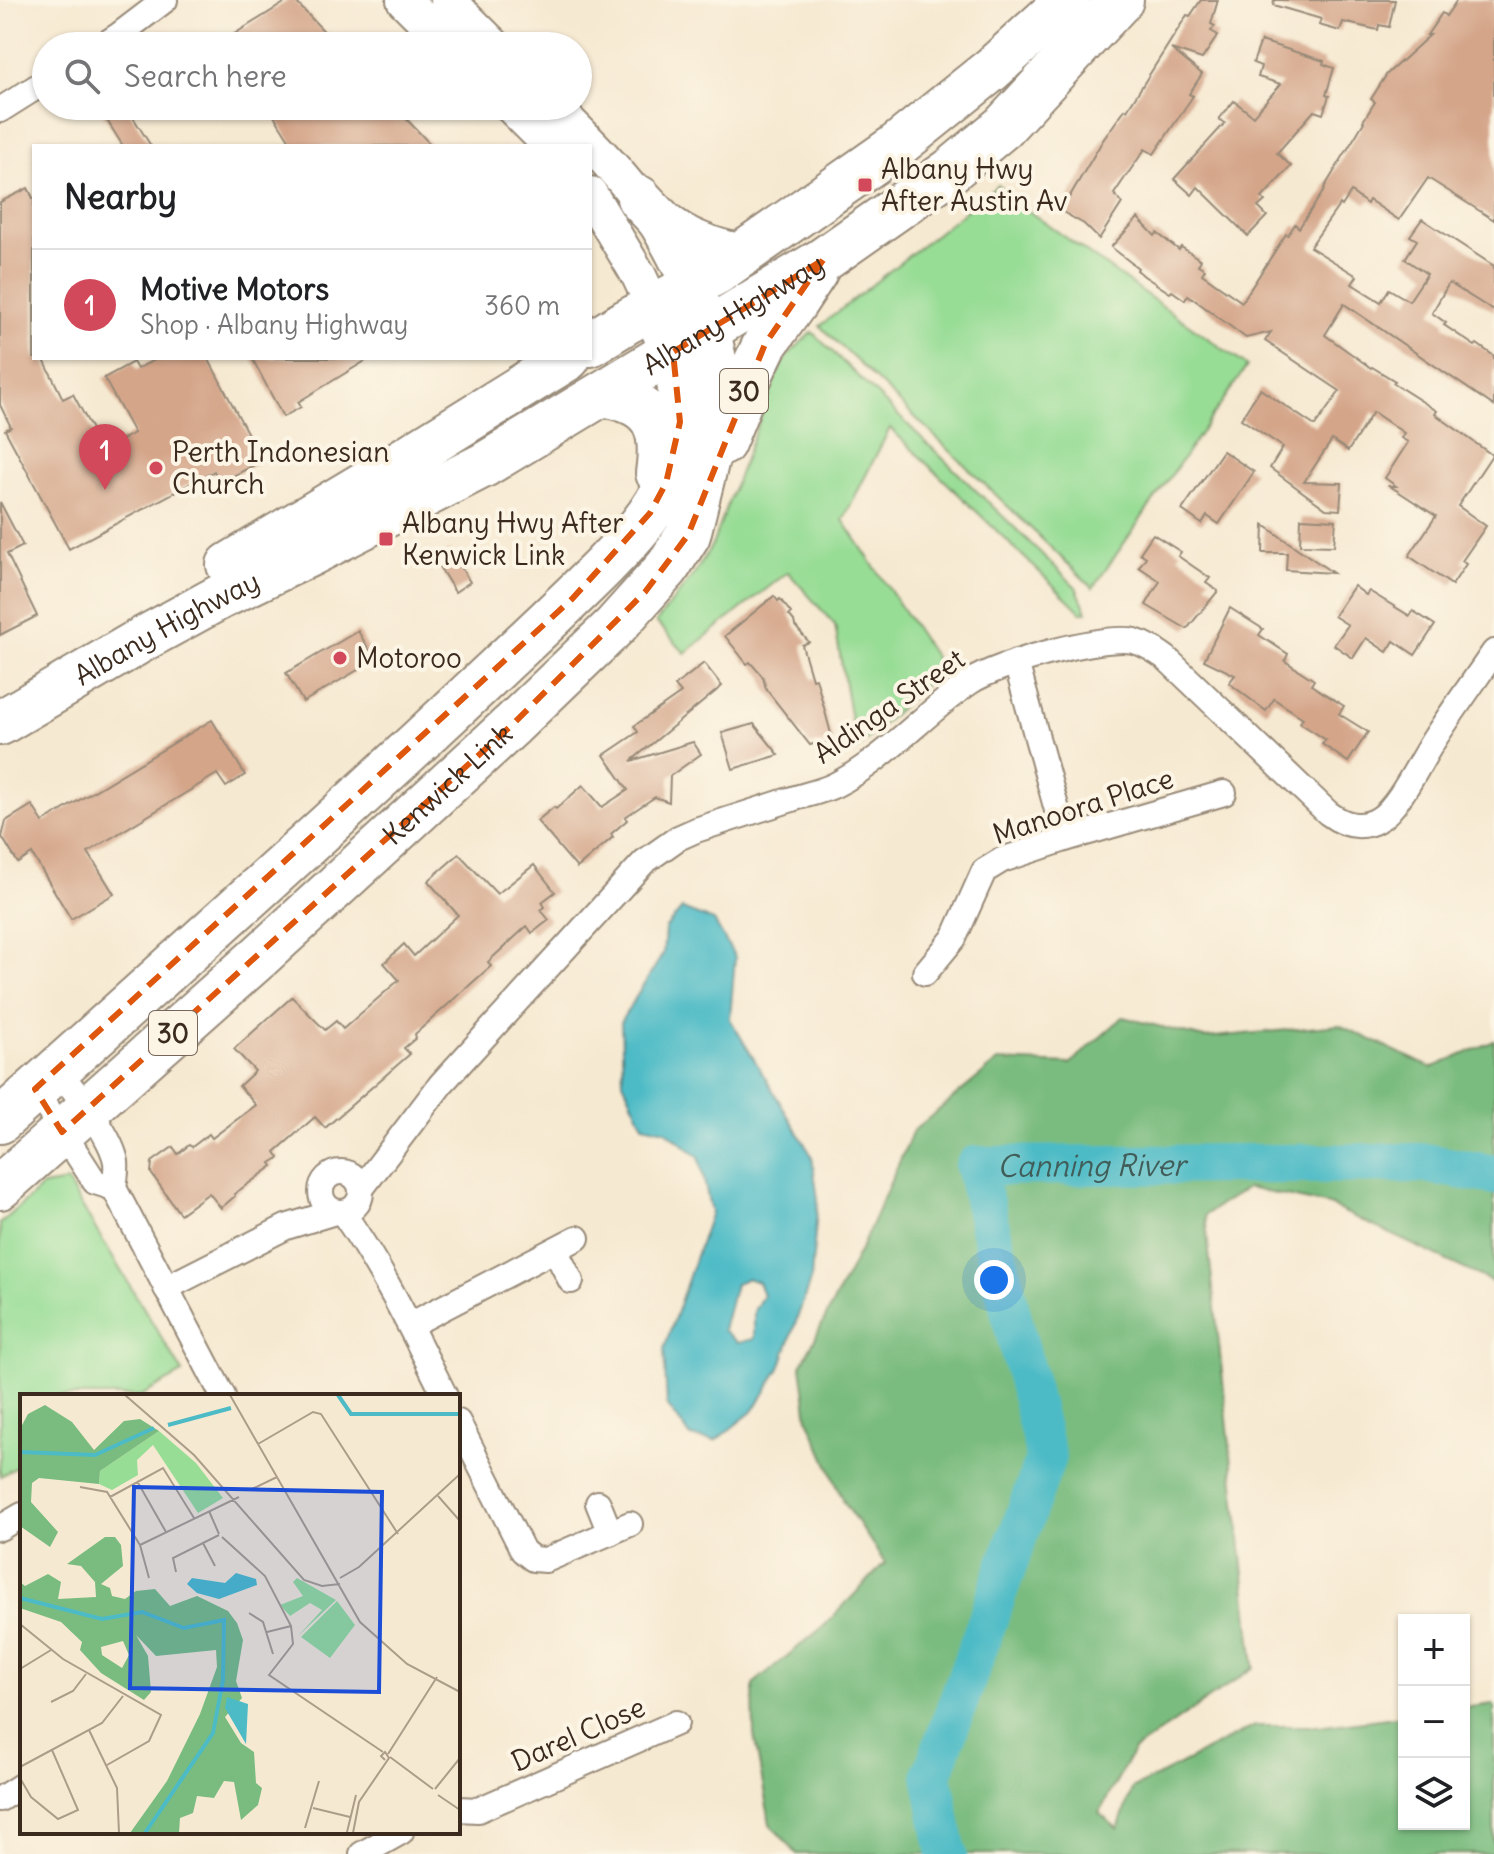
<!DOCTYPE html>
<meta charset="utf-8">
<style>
body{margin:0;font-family:Delius,sans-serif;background:#f2f2f2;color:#202124}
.controls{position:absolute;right:24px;bottom:24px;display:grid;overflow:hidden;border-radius:0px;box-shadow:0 2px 6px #0004}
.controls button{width:72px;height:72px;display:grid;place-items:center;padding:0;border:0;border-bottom:2px solid #e0e0e0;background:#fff;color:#202124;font:40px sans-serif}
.you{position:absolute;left:994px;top:1280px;width:28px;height:28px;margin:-20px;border:6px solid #fff;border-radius:50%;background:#1a73e8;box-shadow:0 0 0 12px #1a73e833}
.badge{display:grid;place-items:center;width:52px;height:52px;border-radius:50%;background:#d1495b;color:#fff;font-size:26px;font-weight:700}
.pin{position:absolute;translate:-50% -66px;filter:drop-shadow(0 2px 4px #0008)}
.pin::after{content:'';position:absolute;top:42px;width:28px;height:24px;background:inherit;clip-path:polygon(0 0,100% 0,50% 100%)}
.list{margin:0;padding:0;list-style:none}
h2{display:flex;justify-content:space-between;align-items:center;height:104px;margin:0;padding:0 32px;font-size:34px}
h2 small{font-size:26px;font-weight:400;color:#757577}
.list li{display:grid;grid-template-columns:52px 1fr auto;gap:24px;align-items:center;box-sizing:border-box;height:112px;padding:0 32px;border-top:2px solid #e0e0e0}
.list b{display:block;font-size:30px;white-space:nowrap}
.list p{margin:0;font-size:26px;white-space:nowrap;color:#757577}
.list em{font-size:26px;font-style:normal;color:#757577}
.icon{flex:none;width:44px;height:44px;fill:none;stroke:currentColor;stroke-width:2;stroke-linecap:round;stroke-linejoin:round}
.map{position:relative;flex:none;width:1494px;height:1854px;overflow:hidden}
.search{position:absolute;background:#fff;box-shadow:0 2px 6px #0004;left:32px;top:32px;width:560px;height:88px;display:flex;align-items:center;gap:20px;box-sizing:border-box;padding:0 28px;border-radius:44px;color:#757577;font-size:30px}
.panel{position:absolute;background:#fff;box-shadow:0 2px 6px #0004;left:32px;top:144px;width:560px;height:216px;border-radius:0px}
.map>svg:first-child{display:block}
</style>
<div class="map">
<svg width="1494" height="1854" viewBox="0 0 1494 1854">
<rect width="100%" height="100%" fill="#fcf5e5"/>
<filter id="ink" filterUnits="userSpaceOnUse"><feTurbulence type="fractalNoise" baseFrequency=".0125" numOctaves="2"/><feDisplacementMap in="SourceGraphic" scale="16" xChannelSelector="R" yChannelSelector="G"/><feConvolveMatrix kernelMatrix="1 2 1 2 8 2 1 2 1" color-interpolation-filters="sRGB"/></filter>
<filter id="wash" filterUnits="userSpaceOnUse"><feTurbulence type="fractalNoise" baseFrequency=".006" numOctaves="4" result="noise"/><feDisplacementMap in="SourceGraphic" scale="32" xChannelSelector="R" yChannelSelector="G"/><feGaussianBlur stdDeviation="1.8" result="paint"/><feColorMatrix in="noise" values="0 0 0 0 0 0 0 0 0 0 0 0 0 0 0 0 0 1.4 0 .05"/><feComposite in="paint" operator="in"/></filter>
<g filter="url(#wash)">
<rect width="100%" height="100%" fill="#f6e9d1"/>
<g fill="#98dd96" stroke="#6a845a" stroke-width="2">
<path d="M998 185 1027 210 1247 366 1093 588 820 326Z"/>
<path d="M812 332 1076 587 1087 612H1081L890 428 843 520 942 668 856 750 835 625 788 572 685 653 656 622 695 573 713 543 777 374 787 356Z"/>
<path d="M67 1182 183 1373 141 1396H22V1464L0 1476V1224L43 1186Z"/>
</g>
<path fill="#7abc7f" stroke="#5a734e" stroke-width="2" d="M1123 1017 1204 1038 1339 1025 1432 1068 1494 1041V1283L1329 1205 1247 1188 1205 1215 1254 1667 1133 1751 1099 1813 1118 1829 1132 1789 1255 1726H1325L1404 1716V1824H1464V1708L1494 1704V1854H797L770 1824 754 1735 753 1684 824 1626 885 1563 844 1502 808 1419 801 1366 863 1244 913 1131 998 1061 1070 1064Z"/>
<path fill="#4dbbc6" stroke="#447272" stroke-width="2" fill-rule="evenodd" d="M682 909 714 921 735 957 730 1019 812 1156 818 1200 811 1278 780 1368 754 1410 715 1441 691 1437 667 1405 664 1349 711 1212 699 1157 665 1130 643 1125 623 1082 621 1021 663 954 665 929ZM747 1278 758 1282 763 1295 754 1311V1339L738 1343 723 1330 735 1284Z"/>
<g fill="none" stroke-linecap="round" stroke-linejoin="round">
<path stroke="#4dbbc6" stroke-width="40" id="s1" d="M947 1854 932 1775 1046 1457 975 1166 1424 1163 1494 1175"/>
</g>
<g id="blocks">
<g fill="#d4a589">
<path d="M289 0H294L338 46H215Z"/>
<path d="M1201 0H1218L1211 24 1215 26 1211 31 1218 35 1202 59 1171 49 1202 74 1189 94 1193 96 1154 154 1145 149 1122 182 1114 194 1122 203 1099 239 1084 224 1061 211 1103 140 1125 109 1127 110 1187 15 1190 16Z"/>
<path d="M1274 0H1395L1389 27 1379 25 1378 30 1343 22 1340 31 1319 25 1321 19 1273 5Z"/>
<path d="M1457 0H1494V220L1428 178 1399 220 1369 200 1367 204 1351 192 1342 206 1340 204 1310 247 1357 276 1352 284 1381 302 1389 289 1409 301 1427 274 1405 259 1417 240 1410 236 1422 219 1494 266V311L1449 283 1432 313 1446 323 1444 325 1475 346 1477 344 1494 356V406L1344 304 1325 335 1371 368 1372 367 1395 381 1393 383 1437 411 1435 414 1492 455 1458 506 1486 526 1462 561 1466 564 1452 585 1409 556 1436 516 1390 486H1396L1385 478 1408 442 1401 438 1404 433 1373 412 1348 451 1332 440 1304 482 1342 483 1340 510 1326 509 1270 468 1283 447 1241 419 1260 389 1315 426 1340 391 1265 341 1271 332 1246 338 1188 295 1185 300 1172 291 1170 293 1144 276 1137 270 1138 268 1111 247 1138 218 1155 236 1157 233 1179 250 1181 247 1201 260 1198 265 1205 269 1202 274 1242 302 1286 234 1288 235 1295 224 1299 228 1325 189 1324 188 1364 122 1363 121 1375 102 1371 99 1387 74 1430 35H1427L1442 13 1446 16Z"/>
<path d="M1261 41 1324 61 1323 64 1334 68 1326 95 1329 96 1323 114 1314 111 1277 153 1291 166 1262 198 1265 201 1258 207 1267 216 1248 236 1198 187 1192 195 1174 179 1225 123 1219 119 1234 101 1253 116 1281 84 1258 77 1261 66 1253 63Z"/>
<path d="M98 106H126L151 146H123Z"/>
<path d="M268 106H394L432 146H293Z"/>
<path d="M28 188 34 200V358H43L63 399 73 394 103 450 134 433 104 378 133 362 137 369 158 358H208L262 461 220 483 214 471 69 549 5 430 11 427 0 405V202Z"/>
<path d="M252 358H370L298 402 301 407 283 417Z"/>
<path d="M1223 451 1254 472 1219 524 1207 516 1202 524 1182 510Z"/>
<path d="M0 502 23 546 7 554 37 616 0 635Z"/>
<path d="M1301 518 1336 520 1334 546 1300 545Z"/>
<path d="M1264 525 1288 542 1333 573 1286 570 1287 553H1263Z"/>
<path d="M1153 534 1181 552 1178 556 1210 578 1206 583 1218 591 1187 629 1146 605 1160 581 1139 567 1146 557 1140 553Z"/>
<path d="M450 550 470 582 455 592 435 560Z"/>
<path d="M1354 586 1366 595 1369 591 1410 616 1413 611 1435 625 1415 655 1394 641 1387 652 1366 638 1353 658 1334 645 1348 625 1334 616Z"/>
<path d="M774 596 778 601 780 599 791 613 789 615 794 621 795 626 809 642 802 645 812 679 816 678 833 741 818 745 817 743 810 745 766 689 763 677 750 662 747 664 725 636Z"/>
<path d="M1230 608 1263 629 1259 635 1288 654 1285 661 1314 680 1311 685 1344 706 1339 714 1368 732 1348 762 1322 744 1326 740 1300 723 1303 718 1274 699 1266 711 1229 683 1235 675 1204 660Z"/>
<path d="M358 631 375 660 303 702 286 673Z"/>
<path d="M704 663 722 686 631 761 693 742 701 754 670 776 669 802 655 797 625 817 627 820 611 834 613 837 577 868 537 821 554 807 556 809 583 785 602 807 628 790 604 755 638 732 634 726 681 693 675 686Z"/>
<path d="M212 720 245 775 226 787 217 774 88 852 114 894 71 919 32 854 18 863 2 837 6 821 32 805 43 822Z"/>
<path d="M754 724 779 755 733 769 722 733Z"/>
<path d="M459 854 497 894 534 865 555 892 542 902 545 907 541 910 549 920 532 933 527 926 491 959 488 962 491 966 415 1034 416 1038 404 1048 410 1054 325 1128 315 1117 275 1152 279 1158 271 1163 273 1166 234 1194 235 1196 221 1208 209 1193 180 1214 151 1173 152 1162 173 1147 178 1154 189 1145 192 1147 209 1134 212 1138 256 1105 239 1086 255 1071 234 1049 292 997 325 1030 336 1021 343 1029 399 980 384 963 404 944 414 956 458 915 428 881Z"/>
</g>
</g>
</g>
<g filter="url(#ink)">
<use href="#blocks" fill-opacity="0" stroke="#988a78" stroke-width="2"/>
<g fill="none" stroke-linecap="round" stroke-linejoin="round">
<defs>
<g id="street">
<path d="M102 46 119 35 165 0"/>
<path d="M0 110 46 81"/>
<path d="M1016 662 1065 839"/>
<path d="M925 973 954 938 984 871 1002 860 1065 839 1224 793"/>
<path d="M57 1069C75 1092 111 1134 116 1162 117 1170 115 1180 114 1188L223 1396"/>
<path d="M35 1089 95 1182 114 1188"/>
<circle cx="341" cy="1192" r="20"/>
<path d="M361 1189 441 1084 644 862 678 838 696 830C727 820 758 810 789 800 804 795 821 792 835 785 886 759 923 714 970 682 996 664 1104 634 1134 641 1146 644 1156 651 1166 658L1328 813C1344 825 1361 830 1379 819 1399 807 1421 759 1435 738 1454 709 1474 681 1494 652"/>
<path d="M343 1213C383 1270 414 1334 445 1396"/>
<path d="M555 1250 571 1281"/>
<path d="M166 1288 286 1227 335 1212"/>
<path d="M410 1325 577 1238"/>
<path d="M458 1422 523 1551 533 1559 546 1560 630 1524"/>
<path d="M598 1503 610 1533"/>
<path d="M0 1528 22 1515"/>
<path d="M0 1799 22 1785"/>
<path d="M458 1809 478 1810 676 1723"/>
<path d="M362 1854 401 1832"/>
</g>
<g id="secondary">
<path d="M404 0 450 46"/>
<path d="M448 0 494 46"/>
<path d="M511 106 551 146"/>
<path d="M553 106C582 135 612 164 637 197 659 224 675 257 690 288"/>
<path d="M590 194 639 276 653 306"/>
</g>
<g id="highway">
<path d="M639 198C646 206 654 214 662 222 682 240 712 251 739 256"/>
<path d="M590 344 626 322 717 272 895 147 992 69 1068 0"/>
<path d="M602 394C652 402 665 424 658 473"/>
<path d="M723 443 753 369 765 344 794 304 815 272"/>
<path d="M229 565 394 466 568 358"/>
<path id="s2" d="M0 723 143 639 220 597 312 553 484 465 823 260 950 171 1003 127 1121 0"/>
<path d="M0 1121C165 973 331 825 492 673 529 638 566 604 602 568 626 543 654 515 667 482 682 441 686 392 672 351 667 336 660 321 653 306"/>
<path id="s3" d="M0 1187 259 957 512 725 615 626 667 568 688 535 712 439 716 370 708 330 690 288"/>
</g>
</defs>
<use href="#street" stroke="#988a78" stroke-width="28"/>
<use href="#secondary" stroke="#988a78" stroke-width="38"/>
<use href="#highway" stroke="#988a78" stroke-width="48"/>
<use href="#street" stroke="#fff" stroke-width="24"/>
<use href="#secondary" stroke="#fff" stroke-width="34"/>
<use href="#highway" stroke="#fff" stroke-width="44"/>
</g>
</g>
<path fill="none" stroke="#df570d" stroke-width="6" stroke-dasharray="16 10" stroke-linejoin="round" d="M823 260 765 344 688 535 645 592 512 725 62 1132 35 1089 572 599 650 513 666 483 680 422 673 352Z"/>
<g fill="#d1495b" stroke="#fcf5e5" stroke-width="3">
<rect x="857" y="177" width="16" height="16" rx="4"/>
<circle cx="156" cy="468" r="8"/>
<rect x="378" y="531" width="16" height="16" rx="4"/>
<circle cx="340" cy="658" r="8"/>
</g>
<g text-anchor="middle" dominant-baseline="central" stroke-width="8" stroke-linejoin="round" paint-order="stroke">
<g fill="#fcf5e5" stroke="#75675a" stroke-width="2">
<rect x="720" y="369" width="48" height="44" rx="6"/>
<rect x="149" y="1011" width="48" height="44" rx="6"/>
</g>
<g font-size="26" font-weight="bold" fill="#3b2a1e">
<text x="744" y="391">30</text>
<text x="173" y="1033">30</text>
</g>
<g font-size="28" fill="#3b2a1e" stroke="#fcf5e5" text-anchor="start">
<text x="881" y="169">Albany Hwy<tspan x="881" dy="32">After Austin Av</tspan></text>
<text x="172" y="452">Perth Indonesian<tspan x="172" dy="32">Church</tspan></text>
<text x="402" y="523">Albany Hwy After<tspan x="402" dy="32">Kenwick Link</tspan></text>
<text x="356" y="658">Motoroo</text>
</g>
<g font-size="28" fill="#3b2a1e" stroke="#fcf5e5">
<text stroke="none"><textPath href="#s2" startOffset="840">Albany Highway</textPath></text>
<text stroke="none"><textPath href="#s2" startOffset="192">Albany Highway</textPath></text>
<text transform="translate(889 706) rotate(-35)">Aldinga Street</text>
<text stroke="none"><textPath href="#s3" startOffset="602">Kenwick Link</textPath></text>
<text transform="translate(1083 806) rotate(-18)">Manoora Place</text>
<text transform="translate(578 1734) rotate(-24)">Darel Close</text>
</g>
<g font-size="30" font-style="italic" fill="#415d59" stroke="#fcf5e5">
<text stroke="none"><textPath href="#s1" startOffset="834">Canning River</textPath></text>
</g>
</g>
<g transform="translate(20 1394)">
<rect width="440" height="440" fill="#f6e9d1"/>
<path d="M139 37 176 69 203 104 178 119 133 51 117 66 118 81 92 96 79 90 80 77ZM277 184 316 206 278 242 302 216 290 209 270 222 260 211 283 202 273 188ZM317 207 335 231 310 264 281 243Z" fill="#98dd96"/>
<path d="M25 11 52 28 74 56 104 27 120 25 139 37 80 77 79 90 19 84 12 89 11 108 38 138 30 153 0 132V35L8 20ZM85 143H95L101 151 103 172 81 190 90 194 92 202 105 205 116 197 135 195 150 212 177 202 208 217 217 229 223 246 216 287 222 304 205 323 221 349 234 358 236 389 242 394 238 411 221 426 214 388 204 387 194 404 177 402 173 419 160 424 159 439H110L147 387 180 320 197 273 196 256 136 262 116 241 128 262 131 298 124 306 81 279 60 256 62 248 41 228 0 214V188L5 192 28 180 41 188 38 205 76 203 75 188 61 172 47 170ZM103 247 109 261 102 274 82 261 81 253Z" fill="#7abc7f" fill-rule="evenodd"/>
<path d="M216 179 236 185 237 191 199 205 177 199 167 190 172 184 205 189ZM207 303 228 310 226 350 205 314Z" fill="#4dbbc6"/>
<path fill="none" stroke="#4dbbc6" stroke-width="4" d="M318 1 331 20H440M148 31 211 14M0 58 75 61 134 34M0 204 82 225 122 218 164 234 204 226 203 286 193 339 125 439"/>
<path fill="none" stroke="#ab9d89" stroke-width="2" d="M105 1 174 61 284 186 302 192 320 190M210 1 340 228 387 270 440 298M238 50 293 18 301 20 378 140M117 87 146 138M60 93 87 98 120 151M232 95 257 83M418 102 440 127M90 103 143 74 174 124M189 117 199 140M202 143 245 182 271 232 273 250 249 281 363 358M183 149 195 172M120 151 219 103M120 151 129 184M156 178 153 164 199 141M320 184 339 173 440 80M229 219 243 228 253 260M0 230 43 265 141 321 129 347 87 371M247 238 271 232M0 275 31 256M31 308 53 297 66 280M69 336 97 394 99 439M368 360 417 283M370 363 413 395M0 373 82 329 103 302M0 384 11 403 38 425 58 416 32 356M415 395 440 364M418 401 440 416M293 414 330 423M285 434 299 387M327 438 336 401M333 439 339 408 369 364 365 358 361 362 365 366"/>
<path fill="#1d4ed8" fill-opacity="0.15" stroke="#1d4ed8" stroke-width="4" d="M114 93 362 98 359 298 110 294Z"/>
<rect width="440" height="440" fill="none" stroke="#3b2a1e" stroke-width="4"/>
</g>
</svg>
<div class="controls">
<button>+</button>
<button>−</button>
<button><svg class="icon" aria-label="layers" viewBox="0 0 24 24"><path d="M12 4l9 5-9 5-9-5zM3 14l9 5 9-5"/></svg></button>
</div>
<div class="you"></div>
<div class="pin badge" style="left:105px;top:490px">1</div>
<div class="search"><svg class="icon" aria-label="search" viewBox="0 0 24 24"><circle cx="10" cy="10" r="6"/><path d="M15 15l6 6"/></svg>Search here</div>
<section class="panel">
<h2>Nearby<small></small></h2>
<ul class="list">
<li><span class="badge">1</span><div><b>Motive Motors</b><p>Shop · Albany Highway</p></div><em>360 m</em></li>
</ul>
</section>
</div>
